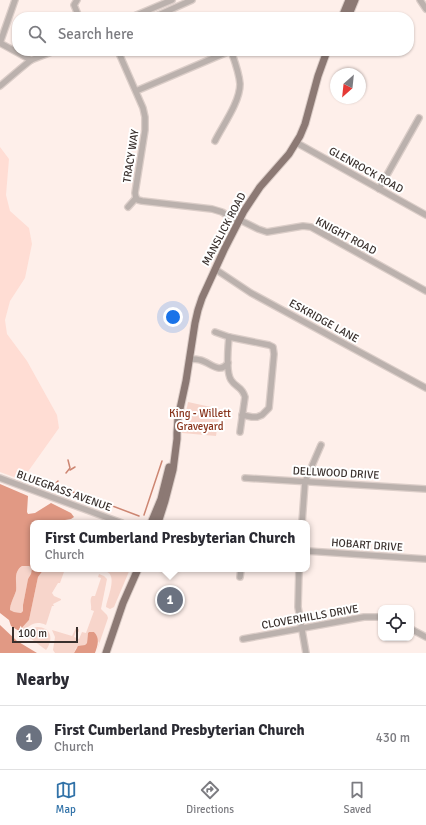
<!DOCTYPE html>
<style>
body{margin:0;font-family:Signika,sans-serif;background:#f7f7f7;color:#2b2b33}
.controls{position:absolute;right:12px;bottom:12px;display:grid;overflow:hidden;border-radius:8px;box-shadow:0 1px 3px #0004}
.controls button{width:36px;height:36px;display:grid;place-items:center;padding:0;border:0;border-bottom:1px solid #e1e1e2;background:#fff;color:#2b2b33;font:20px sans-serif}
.compass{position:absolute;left:330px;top:68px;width:36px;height:36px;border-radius:50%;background:#fff;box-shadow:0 1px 3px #0004;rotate:207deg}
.scale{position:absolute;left:12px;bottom:10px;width:66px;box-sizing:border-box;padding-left:4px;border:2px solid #39302d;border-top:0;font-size:11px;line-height:14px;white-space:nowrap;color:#39302d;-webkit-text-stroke:3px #fff;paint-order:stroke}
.you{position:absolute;left:173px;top:317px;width:14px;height:14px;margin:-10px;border:3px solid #fff;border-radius:50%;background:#1a73e8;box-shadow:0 0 0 6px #1a73e833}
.badge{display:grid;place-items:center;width:26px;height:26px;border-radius:50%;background:#3172a8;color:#fff;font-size:13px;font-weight:700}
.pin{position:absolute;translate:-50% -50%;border:2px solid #fff;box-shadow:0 1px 4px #0006}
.popup{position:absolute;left:30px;top:520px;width:280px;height:52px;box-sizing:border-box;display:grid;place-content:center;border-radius:8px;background:#fff;filter:drop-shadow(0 1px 3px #0005);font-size:13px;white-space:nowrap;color:#7c7c81}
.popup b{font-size:15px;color:#2b2b33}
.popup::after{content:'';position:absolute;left:50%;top:100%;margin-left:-8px;border:8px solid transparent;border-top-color:#fff}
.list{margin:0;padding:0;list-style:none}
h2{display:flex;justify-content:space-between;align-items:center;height:52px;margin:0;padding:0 16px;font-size:17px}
h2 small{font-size:13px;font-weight:400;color:#7c7c81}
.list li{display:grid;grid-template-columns:26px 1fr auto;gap:12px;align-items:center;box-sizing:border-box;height:64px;padding:0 16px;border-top:1px solid #e1e1e2}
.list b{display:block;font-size:15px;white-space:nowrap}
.list p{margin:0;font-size:13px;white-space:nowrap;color:#7c7c81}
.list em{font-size:13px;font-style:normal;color:#7c7c81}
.icon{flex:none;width:22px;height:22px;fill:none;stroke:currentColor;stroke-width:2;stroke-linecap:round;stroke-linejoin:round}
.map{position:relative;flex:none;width:426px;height:653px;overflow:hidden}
.search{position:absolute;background:#fff;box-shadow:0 1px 3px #0004;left:12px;right:12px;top:12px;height:44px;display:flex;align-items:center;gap:10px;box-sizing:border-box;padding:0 14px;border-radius:16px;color:#7c7c81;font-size:15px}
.sheet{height:116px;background:#fff}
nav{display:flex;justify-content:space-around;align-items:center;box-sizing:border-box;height:56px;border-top:1px solid #e1e1e2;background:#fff;font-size:11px;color:#7c7c81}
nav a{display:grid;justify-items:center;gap:2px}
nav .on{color:#3172a8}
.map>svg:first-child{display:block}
</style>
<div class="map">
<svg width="426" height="653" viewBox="0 0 426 653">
<rect width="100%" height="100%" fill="#feefea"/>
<path fill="#ffddd4" d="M0 147 9 159 6 195 10 211 29 228 32 244 25 278 10 301 5 320 7 334 27 361 57 415 59 428 22 480 0 472Z"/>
<g fill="#f7d5cb">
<path d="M188 402 220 409 216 436 182 433Z"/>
<path d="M22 566H29L32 567 31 575 28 579 23 605V611L21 613 14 612 10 610C10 603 14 597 16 591 17 582 13 572 22 566Z"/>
<path d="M44 569H65L60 583H58L52 593 54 596 61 599V600L53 604 54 606H52L46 625C35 620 30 625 22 632L19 631 29 620 38 577Z"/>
<path d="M101 569H130L114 607 110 609 106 607C107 599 116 580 109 573 106 571 103 570 101 569Z"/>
<path d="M99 574 104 576 107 579 101 609 107 615 108 618 96 653 99 643 94 632H89L88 633 87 643 85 645 76 648 74 653H55L53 650 55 637 52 630 72 636 76 628 79 629V632L76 631 74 637 79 639 82 632 86 633 94 611 91 610C92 605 89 600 92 596H95L101 578 98 577Z"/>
<path d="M37 627C51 627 54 639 46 650L30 638 28 635C28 630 32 628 37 627Z"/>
</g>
<g fill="#e19984" fill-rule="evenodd">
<path d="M0 484 28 496 27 512 28 514 35 513 51 503 71 513 74 517 71 519 65 520 57 523H33V569H44L38 577 29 620 19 631 11 626 9 620 0 613ZM22 566H29L32 568 31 574 28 579 23 605V611L21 613 14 612 10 610C10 604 14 597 16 591 17 582 13 572 22 566Z"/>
<path d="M0 625 17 641 37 653H0Z"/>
<path d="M89 632H94C100 638 98 645 95 653H74L78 646 85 645 87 643 88 633Z"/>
</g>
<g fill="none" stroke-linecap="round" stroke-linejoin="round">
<g stroke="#cd8672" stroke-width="1.5">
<path d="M70 470 75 467"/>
<path d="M66 473 70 468 68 460"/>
<path d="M50 483 81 495"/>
<path d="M54 485 58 481"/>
<path d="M94 499 139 516"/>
<path d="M144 515 162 461"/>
</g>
<defs>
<g id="minor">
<path d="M77 0 74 5 79 17"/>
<path d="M420 0 426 9"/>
<path d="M132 17 172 0"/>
<path d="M154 17 192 0"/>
<path d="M0 43 15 0"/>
<path d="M0 43 31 60"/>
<path d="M118 51 143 108 145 117V130L135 193 136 198"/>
<path d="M0 86 20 69 31 60 54 51"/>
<path d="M136 91 230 51"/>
<path d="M215 141C223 125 240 102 240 84 239 72 235 62 231 51"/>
<path d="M297 143 426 215"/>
<path d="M379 189 419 118"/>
<path d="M136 198 138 200 142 201 212 209 222 212 235 220 242 221 258 229 267 232 303 226 311 227 426 291"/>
<path d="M128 207 136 198"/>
<path d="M215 269 251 293 426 388"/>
<path d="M215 332 229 337 269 345 273 347 274 354 269 408 262 415 257 417H252L242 415"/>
<path d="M229 337C228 347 226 372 231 380 236 388 242 386 245 397L240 432"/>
<path d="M190 359C193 359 197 359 200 360 210 362 219 375 228 363"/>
<path d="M0 478 122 523"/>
<path d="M245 478 426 489"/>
<path d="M302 523 305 482 321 445"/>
<path d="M307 551 426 559"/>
<path d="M299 569 298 607 306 653"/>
<path d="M240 577 241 569"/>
<path d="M411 629 426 637"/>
<path d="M243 639 364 617H381"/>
</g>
<g id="major">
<path d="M342 17 349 0"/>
<path d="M348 17 355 0"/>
<path d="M151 523 161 499 169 467"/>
<path d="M158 523 165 501 173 470 177 439V433L178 418 186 381 195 323 198 310 202 298 224 250 244 211 260 187 289 154 300 136 305 124 318 76 327 51"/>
<path d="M106 653 123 603 138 569"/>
</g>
</defs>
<use href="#minor" stroke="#dbcdc8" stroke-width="8"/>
<use href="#major" stroke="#dbcdc8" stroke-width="9"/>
<use href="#minor" stroke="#bbb1ad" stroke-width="5.5"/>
<use href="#major" stroke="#8c7974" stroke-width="7"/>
</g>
<g text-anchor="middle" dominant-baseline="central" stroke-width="4" stroke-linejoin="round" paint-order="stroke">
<g font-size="11" fill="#39302d" stroke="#fff">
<text transform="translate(131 156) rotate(-81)">TRACY WAY</text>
<text transform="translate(366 170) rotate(29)">GLENROCK ROAD</text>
<text transform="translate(224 229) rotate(-62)">MANSLICK ROAD</text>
<text transform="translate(346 236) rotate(28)">KNIGHT ROAD</text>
<text transform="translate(324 321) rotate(29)">ESKRIDGE LANE</text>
<text transform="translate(336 473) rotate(3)">DELLWOOD DRIVE</text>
<text transform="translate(64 491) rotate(20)">BLUEGRASS AVENUE</text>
<text transform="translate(367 545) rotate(4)">HOBART DRIVE</text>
<text transform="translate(310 617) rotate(-10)">CLOVERHILLS DRIVE</text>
</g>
<g font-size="11" fill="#88331a" stroke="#fff">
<text x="200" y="413">King - Willett<tspan x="200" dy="13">Graveyard</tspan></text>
</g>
</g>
</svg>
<div class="controls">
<button><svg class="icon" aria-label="locate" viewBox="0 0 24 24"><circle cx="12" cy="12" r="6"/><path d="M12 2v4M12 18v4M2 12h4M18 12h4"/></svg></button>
</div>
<svg class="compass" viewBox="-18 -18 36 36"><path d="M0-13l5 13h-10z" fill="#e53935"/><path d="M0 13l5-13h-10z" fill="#7c7c81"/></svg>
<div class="scale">100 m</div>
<div class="you"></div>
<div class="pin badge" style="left:170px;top:600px;background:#6b7280">1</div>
<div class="popup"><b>First Cumberland Presbyterian Church</b>Church</div>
<div class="search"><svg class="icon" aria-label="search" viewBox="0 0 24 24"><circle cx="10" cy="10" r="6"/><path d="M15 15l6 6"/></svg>Search here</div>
</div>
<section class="sheet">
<h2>Nearby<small></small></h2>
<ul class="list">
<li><span class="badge" style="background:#6b7280">1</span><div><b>First Cumberland Presbyterian Church</b><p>Church</p></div><em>430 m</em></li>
</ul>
</section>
<nav>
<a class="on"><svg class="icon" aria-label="map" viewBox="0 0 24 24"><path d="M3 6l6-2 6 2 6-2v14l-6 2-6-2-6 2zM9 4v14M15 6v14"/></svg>Map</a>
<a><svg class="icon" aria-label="directions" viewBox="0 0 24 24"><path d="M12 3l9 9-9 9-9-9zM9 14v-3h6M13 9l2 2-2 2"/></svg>Directions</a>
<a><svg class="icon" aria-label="saved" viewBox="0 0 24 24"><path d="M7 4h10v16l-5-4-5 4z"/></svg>Saved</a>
</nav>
